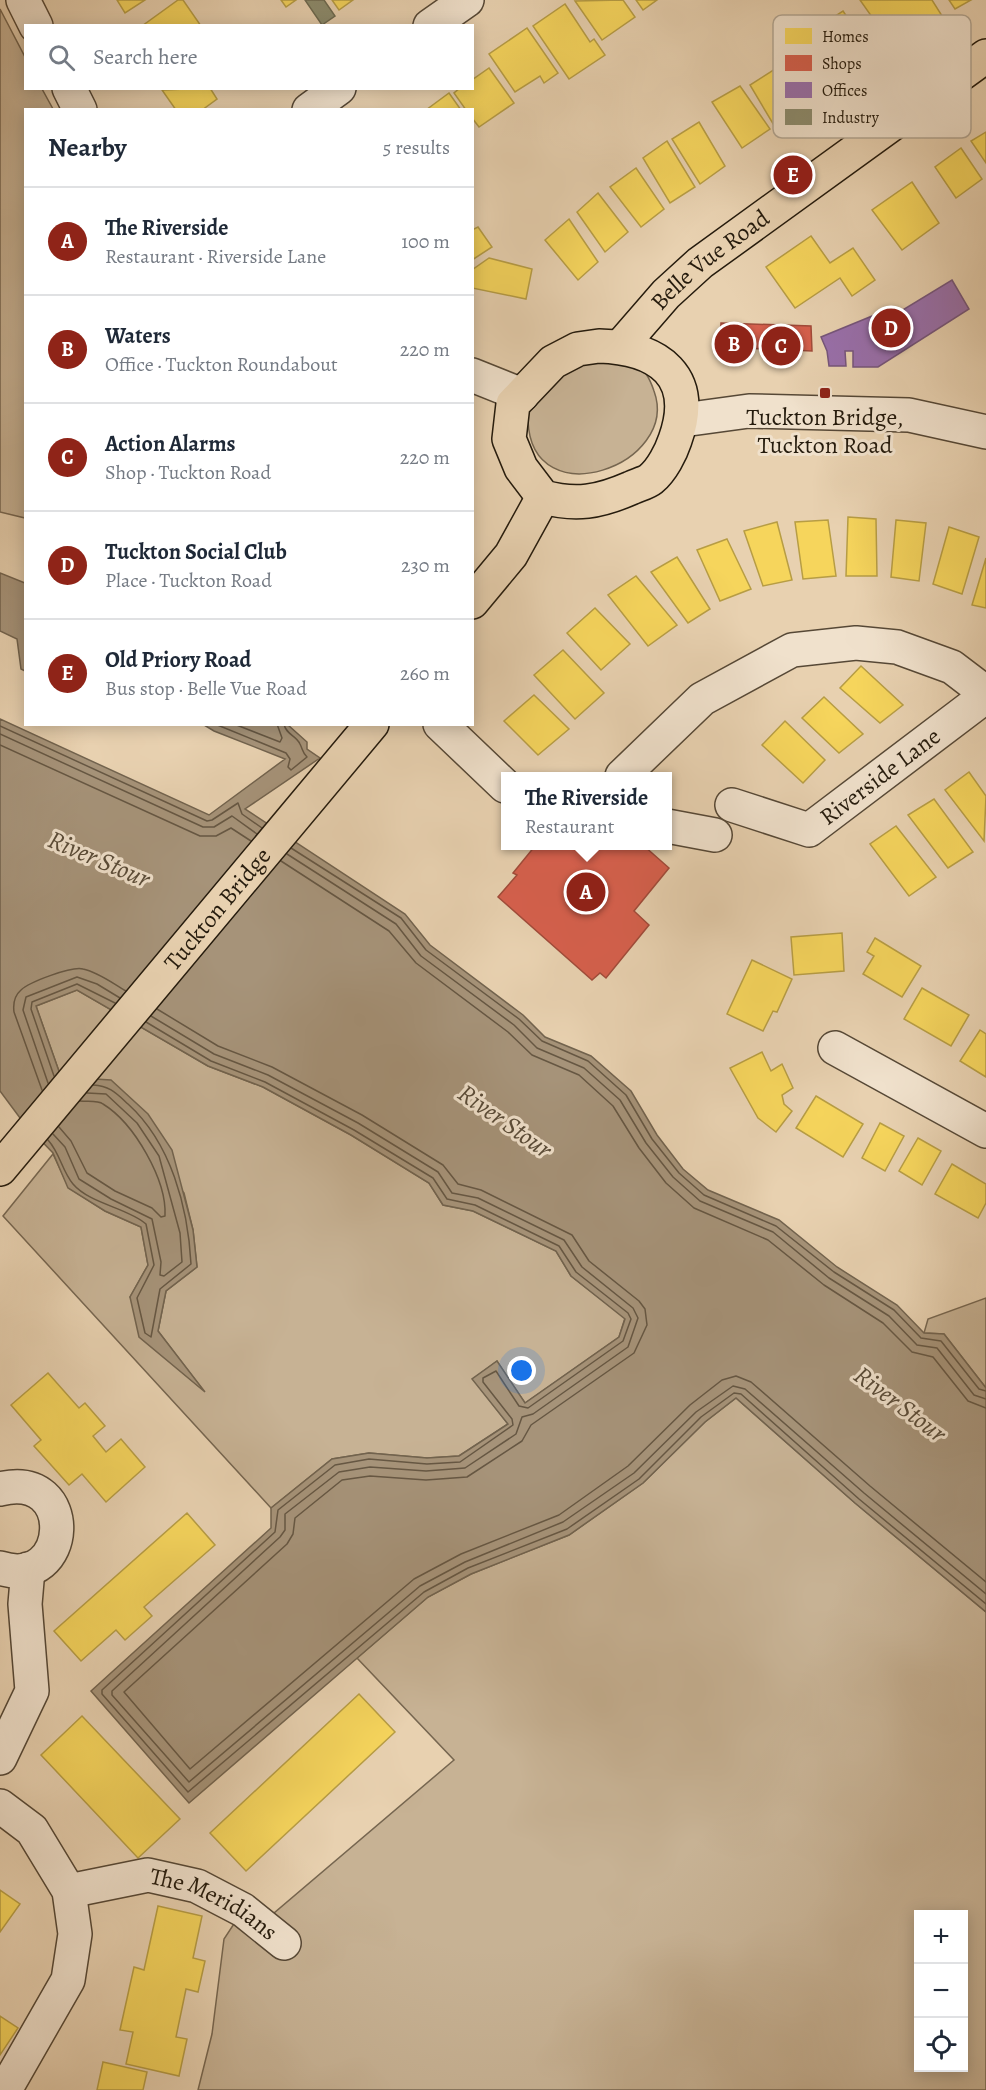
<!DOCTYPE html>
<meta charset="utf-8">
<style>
body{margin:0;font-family:Alegreya,serif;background:#f6f6f7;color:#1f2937}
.controls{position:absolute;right:18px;bottom:18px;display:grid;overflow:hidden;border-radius:0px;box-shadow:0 3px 15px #0003}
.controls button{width:54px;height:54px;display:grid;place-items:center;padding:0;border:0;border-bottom:2px solid #e0e1e3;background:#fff;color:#1f2937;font:30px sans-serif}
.you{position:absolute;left:522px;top:1371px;width:21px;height:21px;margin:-15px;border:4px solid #fff;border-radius:50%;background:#1a73e8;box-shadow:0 0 0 9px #1a73e833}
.badge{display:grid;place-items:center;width:39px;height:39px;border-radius:50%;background:#8f2418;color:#fff;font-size:20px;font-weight:700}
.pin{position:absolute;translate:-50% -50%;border:3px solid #fff;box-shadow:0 2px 6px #0006}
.popup{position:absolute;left:501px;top:772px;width:171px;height:78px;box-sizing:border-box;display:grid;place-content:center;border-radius:0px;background:#fff;filter:drop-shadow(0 2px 4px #0005);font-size:20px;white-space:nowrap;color:#747a83}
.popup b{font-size:22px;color:#1f2937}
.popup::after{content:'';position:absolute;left:50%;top:100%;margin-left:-12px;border:12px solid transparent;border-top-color:#fff}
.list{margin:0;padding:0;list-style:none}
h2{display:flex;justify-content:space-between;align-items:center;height:78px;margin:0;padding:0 24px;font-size:26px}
h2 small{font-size:20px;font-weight:400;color:#747a83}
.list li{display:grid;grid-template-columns:39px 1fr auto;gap:18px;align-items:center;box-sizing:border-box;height:108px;padding:0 24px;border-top:2px solid #e0e1e3}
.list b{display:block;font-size:22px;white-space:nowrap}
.list p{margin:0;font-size:20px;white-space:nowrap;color:#747a83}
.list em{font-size:20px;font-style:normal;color:#747a83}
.icon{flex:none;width:33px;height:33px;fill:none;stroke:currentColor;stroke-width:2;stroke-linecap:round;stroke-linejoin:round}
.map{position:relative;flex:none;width:986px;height:2090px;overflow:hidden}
.search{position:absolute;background:#fff;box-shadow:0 3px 15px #0003;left:24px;top:24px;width:450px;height:66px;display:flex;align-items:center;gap:15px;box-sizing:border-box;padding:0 21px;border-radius:0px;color:#747a83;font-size:22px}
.panel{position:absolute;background:#fff;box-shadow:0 3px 15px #0003;left:24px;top:108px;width:450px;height:618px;border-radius:0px}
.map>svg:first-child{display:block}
</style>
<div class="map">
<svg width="986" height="2090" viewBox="0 0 986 2090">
<rect width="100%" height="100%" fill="#e8d1b0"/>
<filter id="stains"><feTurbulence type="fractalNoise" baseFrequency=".00333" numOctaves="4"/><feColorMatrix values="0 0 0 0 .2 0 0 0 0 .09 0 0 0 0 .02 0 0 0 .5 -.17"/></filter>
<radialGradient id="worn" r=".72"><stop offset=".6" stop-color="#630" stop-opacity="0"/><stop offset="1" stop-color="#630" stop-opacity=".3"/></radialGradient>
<g fill="#c7b294" stroke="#766650" stroke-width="1.5" fill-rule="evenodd">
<path d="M0 9 25 57 26 88 42 89 53 109 26 110 25 518 0 512Z"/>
<path d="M592 354C605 357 625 358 636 364 645 369 651 382 654 391 681 465 532 518 528 421 527 415 526 407 528 403 538 378 570 366 592 354Z"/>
<path d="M77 990 208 1066 263 1087 351 1135 429 1183 443 1205 473 1211 556 1251 571 1276 625 1318 619 1337 525 1403 497 1361 473 1379 508 1424 459 1456 427 1458 369 1453 332 1459 271 1508 3 1216 53 1154 69 1188 105 1211 141 1227 148 1265 130 1297 175 1366 202 1389 158 1331 166 1291 197 1267 193 1230 184 1193 61 1077 36 1006Z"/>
<path d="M986 1298V1388L944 1334 924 1333 928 1319Z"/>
<path d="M736 1398 855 1503 986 1612V2090H198L212 2034 224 1939 243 1910 261 1924 454 1760 357 1658 428 1597 471 1574 569 1535 643 1483 705 1422ZM918 1914H964V2068H918Z"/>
</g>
<g fill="#a69379" stroke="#72634e" stroke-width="1.5">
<path d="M0 573 25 583V671L21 669 17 639 0 631Z"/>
<path d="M0 719 209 815 285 759 214 731 204 725H288L307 742V749L320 758 245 809 405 914 430 945 523 1015 545 1037 591 1056 631 1091 657 1135 683 1169 708 1190 779 1220 837 1267 897 1305 924 1333 944 1334 986 1388V1612L855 1503 736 1398 705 1422 643 1483 569 1535 471 1574 428 1597 189 1803 91 1691 271 1528V1508L332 1459 369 1453 427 1458 459 1456 508 1424 472 1379 497 1361 525 1403 619 1337 625 1319 571 1276 556 1251 473 1211 443 1205 429 1183 351 1135 263 1087 208 1066 77 990 36 1006 61 1077 111 1080 148 1114 172 1150 193 1230 197 1267 166 1291 158 1331 205 1392 139 1337 130 1297 148 1265 141 1227 105 1211 68 1188 53 1153 23 1122 0 1091Z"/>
</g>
<g fill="#f6d55c" stroke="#b79d44" stroke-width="1.5">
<path d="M117 0H145L125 13Z"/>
<path d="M178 0H183L201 26H142Z"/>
<path d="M281 0H296L286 7Z"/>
<path d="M332 0H353L339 10Z"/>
<path d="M623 0 635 17 602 40 575 1Z"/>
<path d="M636 0H657L643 10Z"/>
<path d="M860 0H932L944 19 896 51Z"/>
<path d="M949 0H971L955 9Z"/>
<path d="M565 4 590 42 594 39 605 55 569 79 533 26Z"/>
<path d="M843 11 878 64 826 95 792 44Z"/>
<path d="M527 28 558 73 544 83 540 76 515 92 489 54Z"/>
<path d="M489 68 514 103 479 127 472 118V110H466L454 93 460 88H472V80Z"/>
<path d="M775 69 802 112 775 127 750 85Z"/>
<path d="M740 86 770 129 742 148 712 102Z"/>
<path d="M210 88 217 99 202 110H176L162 90Z"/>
<path d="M449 93 461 110H426Z"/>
<path d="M699 122 725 166 700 184 672 139Z"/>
<path d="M986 132V163L971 141Z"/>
<path d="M667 141 695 187 670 203 643 158Z"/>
<path d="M961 148 982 179 956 198 935 167Z"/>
<path d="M636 168 664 209 641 227 610 187Z"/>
<path d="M912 182 939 223 902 250 872 210Z"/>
<path d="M598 193 628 232 605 252 577 212Z"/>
<path d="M569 219 598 262 578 280 545 240Z"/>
<path d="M478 227 492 247 472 260V230Z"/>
<path d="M811 236 830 263 853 248 875 280 852 296 840 278 795 308 766 267Z"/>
<path d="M489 258 532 269 526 299 472 288V270Z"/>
<path d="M848 517 876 519 877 576H846Z"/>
<path d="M828 520 836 576 803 579 795 522Z"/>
<path d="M896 520 926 523 919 581 891 577Z"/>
<path d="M777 522 792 580 763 586 744 531Z"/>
<path d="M949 527 979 537 962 594 933 584Z"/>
<path d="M727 539 751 589 720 601 697 550Z"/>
<path d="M677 557 710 609 688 623 651 572Z"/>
<path d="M986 558V608L972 605Z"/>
<path d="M636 576 677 625 648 646 608 595Z"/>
<path d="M595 608 630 644 601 670 567 633Z"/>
<path d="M563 650 604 693 575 719 534 675Z"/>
<path d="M861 666 903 705 880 723 840 688Z"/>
<path d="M534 695 569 729 538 755 504 721Z"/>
<path d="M824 697 863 734 839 753 802 718Z"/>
<path d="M785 721 825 760 803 783 762 745Z"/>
<path d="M969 772 986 796 984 841 945 790Z"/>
<path d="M934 799 973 852 948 868 908 815Z"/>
<path d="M896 826 936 877 909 896 870 844Z"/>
<path d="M842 933 844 971 794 975 791 937Z"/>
<path d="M875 938 921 966 902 997 863 974 874 956 867 952Z"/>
<path d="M752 960 792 979 777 1012 773 1011 763 1031 727 1014Z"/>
<path d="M922 988 969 1015 951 1046 904 1019Z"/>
<path d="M980 1030 986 1034V1077L960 1061Z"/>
<path d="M762 1052 771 1071 782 1064 793 1088 782 1095 784 1104 792 1111 776 1132 758 1118 730 1068Z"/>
<path d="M816 1096 863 1124 843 1157 796 1128Z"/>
<path d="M880 1123 904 1136 885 1171 862 1158Z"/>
<path d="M918 1138 941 1151 922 1185 899 1171Z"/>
<path d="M952 1164 986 1184V1203L978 1218 935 1194Z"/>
<path d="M48 1373 79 1408 85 1403 105 1426 93 1436 106 1452 121 1439 145 1467 106 1502 82 1474 69 1485 34 1446 41 1440 11 1405Z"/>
<path d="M187 1513 215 1545 144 1607 152 1616 125 1640 116 1630 81 1661 54 1631Z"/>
<path d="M359 1694 395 1732 246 1871 210 1833Z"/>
<path d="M82 1716 180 1819 138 1858 41 1755Z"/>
<path d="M0 1890 20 1904 0 1932Z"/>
<path d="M158 1906 202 1916 193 1958 205 1961 198 1992 186 1989 176 2037 187 2039 179 2076 126 2064 133 2032 120 2030 134 1967 144 1970Z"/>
<path d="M0 2016 18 2028 0 2055Z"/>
<path d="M103 2062 147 2072 143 2090H97Z"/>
</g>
<g fill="#d6604d" stroke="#a14b3a" stroke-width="1.5">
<path d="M721 323 811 326 812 351 720 347Z"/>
<path d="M535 846H644L669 868 634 911 649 925 606 978 600 973 592 980 498 897 517 875 513 873Z"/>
</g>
<path fill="#9970ab" stroke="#76567c" stroke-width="1.5" d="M952 280 969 309 878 367H853V351H845L846 366H829L827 351 821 337 882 312 888 319Z"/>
<path fill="#8c8c6e" stroke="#6d6a51" stroke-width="1.5" d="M305 0H324L335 16 322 25Z"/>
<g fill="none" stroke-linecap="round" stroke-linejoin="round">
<g stroke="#665743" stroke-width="1.5">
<path d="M215 724 286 753 290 759 288 767 291 770 307 757C302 752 303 750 300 744 296 735 286 735 284 724"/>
<path d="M234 724 280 742 282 738 277 724"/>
<path d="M0 726 207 821 212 820 238 803 242 814 262 828"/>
<path d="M0 734 203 827H214L232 816 257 834"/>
<path d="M0 745 200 836H216L231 828 251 841"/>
<path d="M291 848 401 918 426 950 519 1019 542 1041 588 1061 626 1095 652 1139 679 1173 704 1195 776 1226 834 1272 894 1310 921 1338 941 1341 979 1389 986 1391"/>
<path d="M287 854 396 924 421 956 514 1025 537 1048 584 1068 620 1100 646 1143 673 1177 700 1201 773 1232 829 1278 889 1316 917 1345 937 1348 974 1395 986 1399"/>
<path d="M281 861 389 931 416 963 508 1032 532 1055 579 1075 613 1106 639 1148 666 1183 694 1208 768 1240 824 1285 883 1323 912 1352 933 1357 968 1401 986 1408"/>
<path d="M157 1009 218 1046 272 1067 362 1115 443 1165 458 1184 481 1190 572 1235 589 1261 639 1301 645 1309 647 1325 634 1353 531 1425 522 1441 467 1477 426 1480 370 1476 342 1480 295 1518 293 1534 287 1544 124 1692 190 1769 414 1579 461 1554 559 1515 628 1466 690 1405 722 1380 736 1376 751 1382 870 1486 986 1582"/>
<path d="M151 1016 214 1054 268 1075 358 1123 438 1172 452 1193 478 1198 564 1240 582 1267 633 1308 638 1318 628 1347 533 1414 522 1417 516 1434 465 1468 426 1471 370 1467 339 1472 285 1514V1530L280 1537 112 1691V1695L189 1782 420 1586 465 1562 563 1522 634 1473 696 1412 733 1386 745 1389 864 1493 986 1594"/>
<path d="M146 1022 211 1061 265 1082 354 1130 433 1178 447 1199 475 1205 559 1246 576 1272 628 1313 631 1319 623 1341 528 1408 519 1406 496 1371 483 1378V1382L512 1419 513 1425 460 1462 427 1464 369 1459 335 1465 278 1510 275 1532 102 1690V1694L188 1792 424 1592 468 1568 567 1529 639 1479 701 1417 734 1393 741 1394 859 1499 986 1604"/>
<path d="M54 1076 31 1009 32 1002 77 984 115 1003"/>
<path d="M48 1083 23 1010 26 997 77 977 97 984 120 998"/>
<path d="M42 1090 14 1012C13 1004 14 996 21 990 29 982 72 966 83 969 98 972 112 983 126 991"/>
<path d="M59 1127 71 1141 87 1173 115 1191 152 1208 161 1217 165 1216C167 1180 134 1123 103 1104 98 1100 87 1102 80 1101"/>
<path d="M53 1134 65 1147 79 1179 111 1199 152 1219 161 1262 160 1275 164 1276 182 1262 180 1233 159 1156 137 1123 106 1094 87 1093"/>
<path d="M48 1140C60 1153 62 1171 73 1184 90 1204 128 1208 146 1224L154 1265 137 1298 145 1333 151 1337 160 1289 191 1264C188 1207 171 1143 128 1104 116 1093 110 1086 93 1085"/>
</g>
<defs>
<g id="minor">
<path d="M23 0 36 26"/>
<path d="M430 26 467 0"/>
<path d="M69 88 80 110"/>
<path d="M309 110 339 88"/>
<path d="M472 375 522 395"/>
<path d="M683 420 749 411 909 415 986 432"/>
<path d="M440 724 505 786"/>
<path d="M622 776 702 699 792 650 856 643 897 647 952 667 986 693"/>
<path id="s1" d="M732 805 809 830 986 696"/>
<path d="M667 826 715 835"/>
<path d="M835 1048 986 1131"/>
<path d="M0 1489C79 1469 72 1591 0 1568"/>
<path d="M0 1758 32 1691 25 1604 28 1569"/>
<path d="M0 1806 32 1830 69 1891 75 1934 68 1980 5 2090"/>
<path id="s2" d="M69 1891 148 1875 197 1886 243 1910 284 1943"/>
</g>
<g id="major">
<path d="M599 346C659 348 698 376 675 440 671 452 662 470 651 479 646 483 637 485 631 488 599 502 576 506 543 497L521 468 509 439 513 404 553 362 578 349Z"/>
<path id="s3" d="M620 347 666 294 700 263 986 56"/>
<path d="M472 602 511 555 543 497"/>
<path id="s4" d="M0 1169 372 724"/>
</g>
</defs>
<use href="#minor" stroke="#564836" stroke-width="36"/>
<use href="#major" stroke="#251b0d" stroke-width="36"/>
<use href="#minor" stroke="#f0e1cc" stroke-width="33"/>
<use href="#major" stroke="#e8d1b0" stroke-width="33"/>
</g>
<rect fill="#8f2418" stroke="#f0e1cc" stroke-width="2" x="819" y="387" width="12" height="12" rx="3"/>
<g text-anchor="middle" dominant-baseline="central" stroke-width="6" stroke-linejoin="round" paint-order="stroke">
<g font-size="24" fill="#251b0d" stroke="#f0e1cc">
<text stroke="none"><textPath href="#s3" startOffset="126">Belle Vue Road</textPath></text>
<text stroke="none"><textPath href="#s1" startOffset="170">Riverside Lane</textPath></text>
<text stroke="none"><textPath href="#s4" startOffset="339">Tuckton Bridge</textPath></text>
<text stroke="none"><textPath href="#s2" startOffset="153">The Meridians</textPath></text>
</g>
<g font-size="24" fill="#251b0d" stroke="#f0e1cc">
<text x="825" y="417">Tuckton Bridge,<tspan x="825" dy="28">Tuckton Road</tspan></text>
</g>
<g font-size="26" font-style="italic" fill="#594b38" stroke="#f0e1cc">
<text transform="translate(99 859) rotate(23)">River Stour</text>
<text transform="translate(505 1121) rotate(35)">River Stour</text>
<text transform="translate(900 1404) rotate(37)">River Stour</text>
</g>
</g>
<rect x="773" y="15" width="198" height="123" rx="9" fill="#f0e1cc" stroke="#b3a693" stroke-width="1.5"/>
<rect x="785" y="28" width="27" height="16" fill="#f6d55c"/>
<rect x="785" y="55" width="27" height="16" fill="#d6604d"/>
<rect x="785" y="82" width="27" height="16" fill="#9970ab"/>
<rect x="785" y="109" width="27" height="16" fill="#8c8c6e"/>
<g font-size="16" fill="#251b0d">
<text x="822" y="42">Homes</text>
<text x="822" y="69">Shops</text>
<text x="822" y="96">Offices</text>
<text x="822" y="123">Industry</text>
</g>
<rect width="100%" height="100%" filter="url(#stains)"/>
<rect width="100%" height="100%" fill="url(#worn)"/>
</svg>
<div class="controls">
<button>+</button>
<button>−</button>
<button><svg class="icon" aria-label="locate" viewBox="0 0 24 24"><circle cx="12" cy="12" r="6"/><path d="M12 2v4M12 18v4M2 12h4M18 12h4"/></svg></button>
</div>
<div class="you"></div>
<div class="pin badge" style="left:586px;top:892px">A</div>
<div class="popup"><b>The Riverside</b>Restaurant</div>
<div class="pin badge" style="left:734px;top:344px">B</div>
<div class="pin badge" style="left:781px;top:346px">C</div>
<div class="pin badge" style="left:891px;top:328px">D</div>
<div class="pin badge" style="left:793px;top:175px">E</div>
<div class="search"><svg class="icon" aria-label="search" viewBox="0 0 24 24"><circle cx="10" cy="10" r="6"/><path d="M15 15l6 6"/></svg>Search here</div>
<section class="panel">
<h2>Nearby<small>5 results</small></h2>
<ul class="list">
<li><span class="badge">A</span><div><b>The Riverside</b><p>Restaurant · Riverside Lane</p></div><em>100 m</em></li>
<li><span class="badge">B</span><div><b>Waters</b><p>Office · Tuckton Roundabout</p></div><em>220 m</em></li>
<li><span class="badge">C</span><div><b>Action Alarms</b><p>Shop · Tuckton Road</p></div><em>220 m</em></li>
<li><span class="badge">D</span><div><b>Tuckton Social Club</b><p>Place · Tuckton Road</p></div><em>230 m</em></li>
<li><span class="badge">E</span><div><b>Old Priory Road</b><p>Bus stop · Belle Vue Road</p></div><em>260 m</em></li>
</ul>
</section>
</div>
